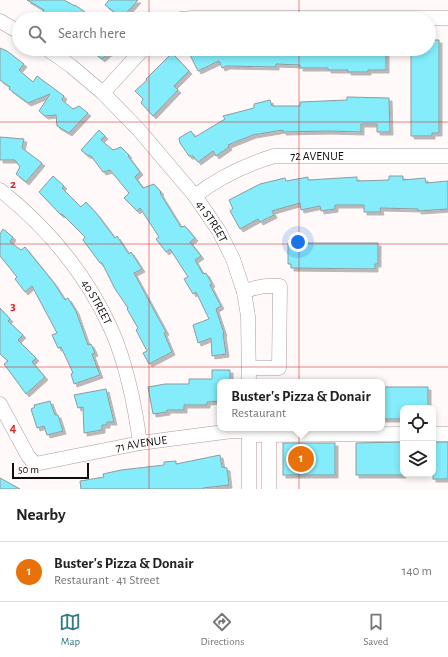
<!DOCTYPE html>
<meta charset="utf-8">
<style>
body{margin:0;font-family:"Alegreya Sans",sans-serif;background:#f6f6f6;color:#222}
.controls{position:absolute;right:12px;bottom:12px;display:grid;overflow:hidden;border-radius:8px;box-shadow:0 2px 6px #0003}
.controls button{width:36px;height:36px;display:grid;place-items:center;padding:0;border:0;border-bottom:1px solid #e0e0e0;background:#fff;color:#222;font:20px sans-serif}
.scale{position:absolute;left:12px;bottom:10px;width:77px;box-sizing:border-box;padding-left:4px;border:2px solid #100b0c;border-top:0;font-size:11px;line-height:14px;white-space:nowrap;color:#100b0c;-webkit-text-stroke:3px #fff9f9;paint-order:stroke}
.you{position:absolute;left:298px;top:242px;width:14px;height:14px;margin:-10px;border:3px solid #fff;border-radius:50%;background:#1a73e8;box-shadow:0 0 0 6px #1a73e833}
.badge{display:grid;place-items:center;width:26px;height:26px;border-radius:50%;background:#317983;color:#fff;font-size:13px;font-weight:700}
.pin{position:absolute;translate:-50% -50%;border:2px solid #fff;box-shadow:0 1px 4px #0006}
.popup{position:absolute;left:217px;top:379px;width:168px;height:52px;box-sizing:border-box;display:grid;place-content:center;border-radius:8px;background:#fff;filter:drop-shadow(0 1px 3px #0005);font-size:13px;white-space:nowrap;color:#767676}
.popup b{font-size:15px;color:#222}
.popup::after{content:'';position:absolute;left:50%;top:100%;margin-left:-8px;border:8px solid transparent;border-top-color:#fff}
.list{margin:0;padding:0;list-style:none}
h2{display:flex;justify-content:space-between;align-items:center;height:52px;margin:0;padding:0 16px;font-size:17px}
h2 small{font-size:13px;font-weight:400;color:#767676}
.list li{display:grid;grid-template-columns:26px 1fr auto;gap:12px;align-items:center;box-sizing:border-box;height:60px;padding:0 16px;border-top:1px solid #e0e0e0}
.list b{display:block;font-size:15px;white-space:nowrap}
.list p{margin:0;font-size:13px;white-space:nowrap;color:#767676}
.list em{font-size:13px;font-style:normal;color:#767676}
.icon{flex:none;width:22px;height:22px;fill:none;stroke:currentColor;stroke-width:2;stroke-linecap:round;stroke-linejoin:round}
.map{position:relative;flex:none;width:448px;height:489px;overflow:hidden}
.search{position:absolute;background:#fff;box-shadow:0 2px 6px #0003;left:12px;right:12px;top:12px;height:44px;display:flex;align-items:center;gap:10px;box-sizing:border-box;padding:0 14px;border-radius:22px;color:#767676;font-size:15px}
.sheet{height:112px;background:#fff}
nav{display:flex;justify-content:space-around;align-items:center;box-sizing:border-box;height:56px;border-top:1px solid #e0e0e0;background:#fff;font-size:11px;color:#767676}
nav a{display:grid;justify-items:center;gap:2px}
nav .on{color:#317983}
.map>svg:first-child{display:block}
</style>
<div class="map">
<svg width="448" height="489" viewBox="0 0 448 489">
<defs>
<filter id="shadow"><feDropShadow dx="3" dy="3" stdDeviation="0" flood-color="#0004"/></filter>
</defs>
<rect width="100%" height="100%" fill="#fff9f9"/>
<g fill="#84ecfa" stroke="#8d9b9d" filter="url(#shadow)">
<path d="M27 0H64L75 6V5L95 19H40L44 10Z"/>
<path d="M109 0H138L122 18 105 5Z"/>
<path d="M429 40H439V133H432V136H411V49H429Z"/>
<path d="M0 48 7 51 24 64 19 70 33 82 37 76 64 96 62 100 73 109 79 106 88 113 69 133 57 126 56 115 45 116 39 111 50 94 28 103 9 89 10 87 0 80Z"/>
<path d="M89 49H113L102 59Z"/>
<path d="M187 49H386V70H368V72H348V70H328V68H300V65L276 64V67L227 66 222 68 219 61 198 71Z"/>
<path d="M172 53 189 71 174 86 178 90 153 116 141 103 143 99 135 91 147 80 146 79Z"/>
<path d="M347 97 389 98 390 132H377V124H361V132L328 131 283 132V130L253 135 228 145 229 147 216 156 213 151 198 162 193 156H189L180 143 179 138 191 131 195 137 225 119 223 116 254 108V104L270 100 272 106H300V102L347 100Z"/>
<path d="M99 130 105 136 101 140 113 150 121 147 129 155 128 156 140 172 135 177 143 188 154 184 161 192 160 193 181 227 185 226 195 238 190 242 201 256 195 260 203 274 206 273 212 284 210 285 221 306 216 309 224 333H223L226 354 212 356 211 338 198 343 193 325 209 319 196 292 193 294 184 279 188 277 170 249 166 252 156 239 159 237 140 208 137 211 124 198 129 193 110 170 103 172 91 156 87 155 81 150Z"/>
<path d="M0 137 24 139 22 148 42 163 26 182 16 174 20 167 15 160H0Z"/>
<path d="M53 176 64 186 62 188 81 207 86 202 97 214 115 238 117 236 129 254 131 252 142 269 134 273 166 332 164 333 172 352 149 364 143 353 147 351 136 330 138 328 127 309 128 308 115 289 102 263H100L83 240 85 237 62 214 61 215 39 192Z"/>
<path d="M389 176H403V180L425 178 426 183 448 181V209L418 211V209L380 208 381 212H364V205H335V209L321 211 320 206 301 210 300 203 272 211 274 215 260 222 258 219 240 229 230 211 233 209 229 200 260 184 285 178 286 181 308 177V180L357 177V181L389 180Z"/>
<path d="M3 229 13 237 10 242 21 250 25 247 54 283 65 300 68 298 76 311 88 345 91 344 95 353 92 354 100 375 74 384 71 374 73 373 61 347 58 348 52 335 57 333 32 286 25 292 15 279 17 277 0 256V234Z"/>
<path d="M288 243H378V264H375V269L291 268V264H288Z"/>
<path d="M0 308 10 319 8 321 23 335 18 340 36 358 32 362 45 377 26 394 4 364 8 361 0 354Z"/>
<path d="M212 370H230V382H220V401L207 402V405H184V410H167V412L153 414 148 387 165 384H189V379H212Z"/>
<path d="M382 387H428V408H403V419H382Z"/>
<path d="M106 389 114 422H107V425H102V430L84 433 83 407 78 408 74 395Z"/>
<path d="M50 401 55 415H58L63 431 47 435 44 426 37 428 31 409 35 407 34 405Z"/>
<path d="M403 442V475H356V443Z"/>
<rect x="433" y="442" width="15" height="37"/>
<rect x="283" y="443" width="52" height="32"/>
<path d="M220 455 222 467 227 468 229 485 203 488 204 489H81L80 481 104 477 103 474 121 470 164 465V462L176 461V464Z"/>
<path d="M0 478 20 489H0Z"/>
</g>
<g fill="none" stroke-linecap="round" stroke-linejoin="round">
<defs>
<g id="minor">
<path d="M181 19 193 18H448"/>
<path d="M0 21 19 32"/>
<path id="s1" d="M47 49 71 66 103 93 139 130 195 196 219 231 233 259 244 292 248 316 249 382"/>
<path d="M103 93 143 49"/>
<path id="s2" d="M0 190C48 228 87 275 112 331 127 366 135 406 140 443"/>
<path id="s3" d="M195 196C219 177 245 165 274 156H448"/>
<path d="M244 292C256 286 267 285 280 286L279 368H249"/>
<path id="s4" d="M0 404 28 456 35 464 140 443 232 431H249"/>
<path d="M433 434H448"/>
<path d="M249 435 403 434"/>
<path d="M269 440V489"/>
<path d="M249 489V428"/>
</g>
</defs>
<use href="#minor" stroke="#aa9c9d" stroke-width="15"/>
<use href="#minor" stroke="#fff" stroke-width="14"/>
</g>
<path fill="none" stroke="#d62828" stroke-width="1" stroke-opacity="0.55" d="M149 0V19M299 0V19M149 49V489M299 49V489M0 122H448M0 244H448M0 367H448"/>
<g text-anchor="middle" dominant-baseline="central" stroke-width="3.5" stroke-linejoin="round" paint-order="stroke">
<g font-size="12" fill="#100b0c" stroke="#fff9f9">
<text stroke="none"><textPath href="#s3" startOffset="132">72 AVENUE</textPath></text>
<text stroke="none"><textPath href="#s1" startOffset="240">41 STREET</textPath></text>
<text stroke="none"><textPath href="#s2" startOffset="149">40 STREET</textPath></text>
<text stroke="none"><textPath href="#s4" startOffset="178">71 AVENUE</textPath></text>
</g>
</g>
<g font-size="13" text-anchor="middle" font-weight="bold" fill="#d62828" stroke="#fff9f9" stroke-width="3.5" stroke-linejoin="round" paint-order="stroke">
<text x="13" y="188">2</text>
<text x="13" y="310">3</text>
<text x="13" y="432">4</text>
</g>
</svg>
<div class="controls">
<button><svg class="icon" aria-label="locate" viewBox="0 0 24 24"><circle cx="12" cy="12" r="6"/><path d="M12 2v4M12 18v4M2 12h4M18 12h4"/></svg></button>
<button><svg class="icon" aria-label="layers" viewBox="0 0 24 24"><path d="M12 4l9 5-9 5-9-5zM3 14l9 5 9-5"/></svg></button>
</div>
<div class="scale">50 m</div>
<div class="you"></div>
<div class="pin badge" style="left:301px;top:459px;background:#e8710a">1</div>
<div class="popup"><b>Buster's Pizza &amp; Donair</b>Restaurant</div>
<div class="search"><svg class="icon" aria-label="search" viewBox="0 0 24 24"><circle cx="10" cy="10" r="6"/><path d="M15 15l6 6"/></svg>Search here</div>
</div>
<section class="sheet">
<h2>Nearby<small></small></h2>
<ul class="list">
<li><span class="badge" style="background:#e8710a">1</span><div><b>Buster's Pizza &amp; Donair</b><p>Restaurant · 41 Street</p></div><em>140 m</em></li>
</ul>
</section>
<nav>
<a class="on"><svg class="icon" aria-label="map" viewBox="0 0 24 24"><path d="M3 6l6-2 6 2 6-2v14l-6 2-6-2-6 2zM9 4v14M15 6v14"/></svg>Map</a>
<a><svg class="icon" aria-label="directions" viewBox="0 0 24 24"><path d="M12 3l9 9-9 9-9-9zM9 14v-3h6M13 9l2 2-2 2"/></svg>Directions</a>
<a><svg class="icon" aria-label="saved" viewBox="0 0 24 24"><path d="M7 4h10v16l-5-4-5 4z"/></svg>Saved</a>
</nav>
